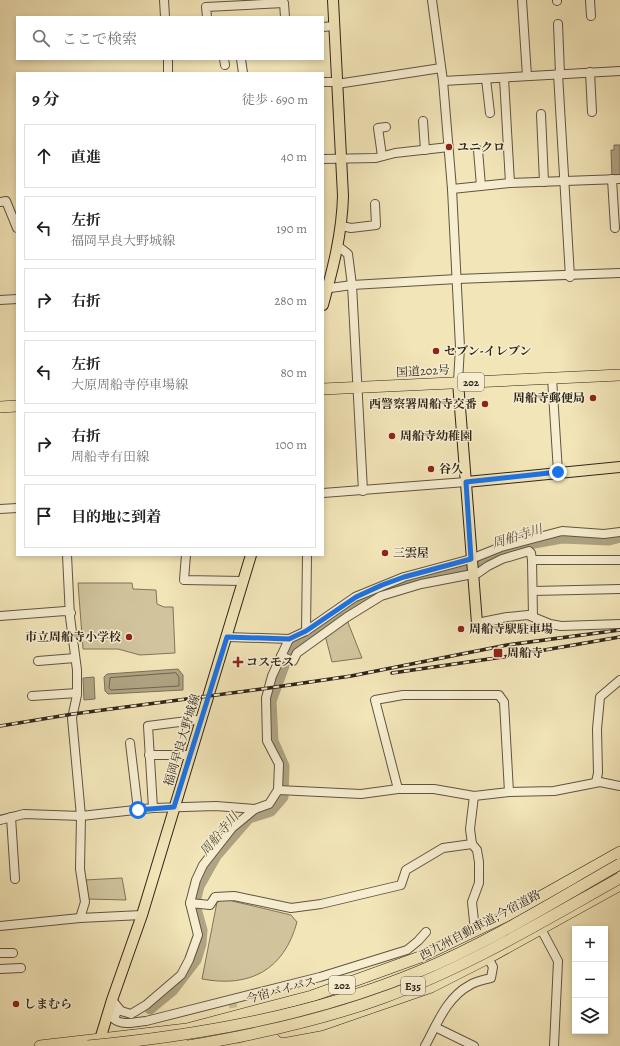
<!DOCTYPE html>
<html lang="ja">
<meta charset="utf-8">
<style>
body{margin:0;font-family:Alegreya,"Noto Serif JP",serif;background:#f6f6f6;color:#222}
.controls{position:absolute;right:12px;bottom:12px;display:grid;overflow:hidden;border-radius:0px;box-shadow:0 2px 6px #0003}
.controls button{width:36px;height:36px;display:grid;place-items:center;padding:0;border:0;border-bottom:1px solid #e0e0e0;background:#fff;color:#222;font:20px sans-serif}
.stop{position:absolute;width:12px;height:12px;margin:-9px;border:3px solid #1a73e8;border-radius:50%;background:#fff}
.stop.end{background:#1a73e8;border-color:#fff;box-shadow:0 1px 4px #0008}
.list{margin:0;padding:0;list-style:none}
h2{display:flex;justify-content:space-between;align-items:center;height:52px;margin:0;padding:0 16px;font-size:17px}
h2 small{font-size:13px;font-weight:400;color:#767676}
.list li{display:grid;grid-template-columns:26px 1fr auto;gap:12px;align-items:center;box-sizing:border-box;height:64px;margin:0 8px 8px;padding:0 8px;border:1px solid #e0e0e0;border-radius:0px}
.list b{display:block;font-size:15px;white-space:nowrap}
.list p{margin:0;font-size:13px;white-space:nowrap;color:#767676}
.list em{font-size:13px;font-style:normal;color:#767676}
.icon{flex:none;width:22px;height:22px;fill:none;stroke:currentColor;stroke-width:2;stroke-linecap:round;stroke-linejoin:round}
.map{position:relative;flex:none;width:620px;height:1046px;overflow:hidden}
.search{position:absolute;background:#fff;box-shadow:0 2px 6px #0003;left:16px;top:16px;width:308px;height:44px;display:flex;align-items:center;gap:10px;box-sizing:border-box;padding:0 14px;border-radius:0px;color:#767676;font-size:15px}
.panel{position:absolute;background:#fff;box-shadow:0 2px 6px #0003;left:16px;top:72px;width:308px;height:484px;border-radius:0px}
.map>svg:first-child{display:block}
</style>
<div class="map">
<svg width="620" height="1046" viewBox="0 0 620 1046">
<rect width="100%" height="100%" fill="#f2e5b8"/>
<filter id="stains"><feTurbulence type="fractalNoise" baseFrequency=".005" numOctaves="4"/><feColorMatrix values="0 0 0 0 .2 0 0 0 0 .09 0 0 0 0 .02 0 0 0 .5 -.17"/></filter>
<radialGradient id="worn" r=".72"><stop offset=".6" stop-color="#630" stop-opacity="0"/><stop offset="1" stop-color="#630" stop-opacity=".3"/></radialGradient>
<g fill="#d1c49d" stroke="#80745c">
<path d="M78 583H132L133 589 156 590 157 604 164 607H173L175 653 140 655 118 649H83Z"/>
<path d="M347 620 362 658 332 662 325 635Z"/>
<path d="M122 878 126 900 87 899 85 880Z"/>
<path d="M224 899 291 915 297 922C284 970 250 988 202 979L217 902Z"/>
</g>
<g fill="#afa483" stroke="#7b7159">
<path d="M614 145H620V177L612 178 611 150H614Z"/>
<path d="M178 669 183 675V690L108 694 105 691 104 677 107 674Z"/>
<path d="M94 677 95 699 84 700 83 678Z"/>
</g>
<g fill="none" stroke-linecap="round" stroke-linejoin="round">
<path stroke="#6e644f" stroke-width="1" d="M176 673 179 677V686L111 690 109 688 110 678Z"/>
<path stroke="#afa483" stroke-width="11" d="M150 1009 173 990 196 960 201 944 202 930 196 909V898L199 886 216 856 249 818 271 811 283 797 284 766 273 741 271 701 290 649 337 615 384 590 417 579 465 569 513 549 534 543 562 538 609 540 620 537"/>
<path stroke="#cbbf99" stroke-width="8" stroke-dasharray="8 4" stroke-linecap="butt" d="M232 1000 241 1046"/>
<defs>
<g id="minor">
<path d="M164 0 165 17"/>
<path d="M432 0 443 81 452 189 460 347 458 382"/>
<path d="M522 0 527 76"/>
<path d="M557 0V1"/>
<path d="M590 0 591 16"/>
<path d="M207 17 206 7 284 3 285 17"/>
<path d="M558 24 560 74"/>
<path d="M323 27 334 26"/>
<path d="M168 59V73"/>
<path d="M224 59 225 65"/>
<path d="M241 59 243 73"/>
<path d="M590 72 592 112"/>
<path d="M558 74 570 277"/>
<path d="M504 78 510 183"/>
<path d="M486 79 490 113"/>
<path d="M443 81 620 71"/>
<path d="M323 82H337"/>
<path d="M337 84 441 68"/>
<path d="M541 114 544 182"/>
<path d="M423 121 425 150"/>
<path d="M478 150 481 186"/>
<path d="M382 156 378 128 386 127"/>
<path d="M323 159 376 158 395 153 449 147"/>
<path d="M612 179 615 228"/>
<path d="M452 189 510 183 620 179"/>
<path d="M0 202 6 201 17 228"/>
<path d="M342 226 351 228 376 225 375 204"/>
<path d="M339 247 348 254 352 285 363 491"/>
<path d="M323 289 352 285 457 279 620 273"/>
<path d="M0 300 17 299"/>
<path d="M552 378 558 472"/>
<path d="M323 493 466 482"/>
<path d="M0 509 17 508"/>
<path d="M67 555 70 617 77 670V695L72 718 81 816 80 869 85 902 80 918"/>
<path d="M186 555 184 580 243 581"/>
<path d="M533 591 620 589"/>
<path d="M0 616 65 611 71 613"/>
<path d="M533 617 532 560H620"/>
<path d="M477 623 507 617 528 615 550 624 561 626 620 624"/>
<path d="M306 631 307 555"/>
<path d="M227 637 289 639"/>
<path d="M281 656 293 661 297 653 347 617 381 596 421 584 478 573 488 566 502 559 529 551 531 553 532 560"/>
<path d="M38 661 75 658"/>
<path d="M32 696 77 693"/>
<path d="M130 743 138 810"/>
<path d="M149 755H190"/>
<path d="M596 782 598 773 597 729 600 697 620 680"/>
<path d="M398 789 375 700 403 695H499L504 702 509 792"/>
<path d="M278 790 361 794 398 789H434L474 796 509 792 554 791 600 782 620 786"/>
<path d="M474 796 470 829 472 844 477 850 479 862V883L472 902 475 931"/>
<path d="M153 808 148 726 195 720 201 721"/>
<path d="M11 817 15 879"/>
<path d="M0 820 24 814 81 816 153 808 216 806 255 809"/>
<path d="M190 903 210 905 215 897 234 896 291 908 321 904 401 885 406 870 443 848 472 844"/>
<path d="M0 926 80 918 142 915"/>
<path d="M541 929 558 961 554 1046"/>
<path d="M0 953H13"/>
<path d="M0 969 21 968"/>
<path d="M112 1000 121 1011 131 1014 146 1005 181 975 189 960 198 935 190 903 196 880 203 865 232 828 255 809 269 804 278 790 279 764 267 741 266 698 272 676 289 639 306 631 355 597 404 577 471 559 501 547 562 531 604 534 620 532"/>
<path d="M121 1011H117L114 1019C122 1026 136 1022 146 1021L320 977 407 950 418 941 426 932"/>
<path d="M435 1027 474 1046"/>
<path d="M425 1046C437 1024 447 997 470 985 476 981 484 980 491 978L493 967 488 958"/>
</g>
<g id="major">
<path d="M323 305C333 268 342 234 343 196L333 0"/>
<path d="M458 382 477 623"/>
<path d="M466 482 620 467"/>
<path d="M98 1046 112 1000 142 915 251 555"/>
</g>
<g id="highway">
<path d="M323 389 620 375"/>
<path d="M0 407 17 406"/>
<path d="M283 1032 321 1025 431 987 488 958 620 885"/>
<path d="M40 1046 187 1029 312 996 420 957 508 915 620 852"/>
</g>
</defs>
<use href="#minor" stroke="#5f5542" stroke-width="10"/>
<use href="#major" stroke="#2e251b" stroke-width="12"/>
<use href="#highway" stroke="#2e251b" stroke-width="12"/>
<use href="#minor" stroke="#f7eed1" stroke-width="8"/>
<use href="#major" stroke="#f2e5b8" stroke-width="10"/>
<use href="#highway" stroke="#f2e5b8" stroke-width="11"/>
<defs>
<g id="rail">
<path d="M392 673 510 656 620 637"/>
<path d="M0 726 73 714 269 688 351 676 507 645 620 630"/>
</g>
</defs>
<use href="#rail" stroke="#2e251b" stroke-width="3.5"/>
<use href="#rail" stroke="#f7eed1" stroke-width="2" stroke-dasharray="6" stroke-linecap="butt"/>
<defs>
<g id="highway-bridge">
<path d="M88 1046C202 1035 314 1015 420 971 490 942 555 901 620 864"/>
<path d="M188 1046C253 1035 319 1021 382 998 466 968 543 921 620 878"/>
</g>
</defs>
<use href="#highway-bridge" stroke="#2e251b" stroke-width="12" stroke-linecap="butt"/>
<use href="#highway-bridge" stroke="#f2e5b8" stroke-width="11"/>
</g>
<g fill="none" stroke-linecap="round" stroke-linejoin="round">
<path stroke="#1a73e8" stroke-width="5" d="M138 810 174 807 227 637 289 639 306 631 356 597 382 585 404 577 471 559 466 482 558 472"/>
</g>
<g fill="#8f2418" stroke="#f7eed1" stroke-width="1.5">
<circle cx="449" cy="147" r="4"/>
<circle cx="436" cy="351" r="4"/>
<circle cx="593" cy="398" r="4"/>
<circle cx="485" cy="404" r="4"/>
<circle cx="392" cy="436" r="4"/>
<circle cx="431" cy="469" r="4"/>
<circle cx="385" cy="553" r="4"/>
<circle cx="461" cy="629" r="4"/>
<circle cx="129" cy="637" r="4"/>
<rect x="493" y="648" width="10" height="10" rx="2"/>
<path d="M236 656h4v4h4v4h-4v4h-4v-4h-4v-4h4z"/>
<circle cx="16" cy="1004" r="4"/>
</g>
<g text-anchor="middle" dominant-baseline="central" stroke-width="3" stroke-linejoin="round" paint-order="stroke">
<g fill="#f7eed1" stroke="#6a6152" stroke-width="1">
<rect x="458" y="373" width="26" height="18" rx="3"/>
<rect x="329" y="976" width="26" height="18" rx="3"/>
<rect x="401" y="977" width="24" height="18" rx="3"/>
</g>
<g font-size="11" font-weight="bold" fill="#2e251b">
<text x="471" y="382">202</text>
<text x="342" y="985">202</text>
<text x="413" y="986">E35</text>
</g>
<g font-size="12" font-weight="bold" fill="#2e251b" stroke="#f7eed1" text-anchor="start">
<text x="457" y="147">ユニクロ</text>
<text x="444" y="351">セブン-イレブン</text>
<text x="585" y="398" text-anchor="end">周船寺郵便局</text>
<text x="477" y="404" text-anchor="end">西警察署周船寺交番</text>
<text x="400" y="436">周船寺幼稚園</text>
<text x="439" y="469">谷久</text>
<text x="393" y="553">三雲屋</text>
<text x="469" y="629">周船寺駅駐車場</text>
<text x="121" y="637" text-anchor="end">市立周船寺小学校</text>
<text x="507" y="653">周船寺</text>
<text x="246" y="662">コスモス</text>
<text x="24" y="1004">しまむら</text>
</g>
<g font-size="12" fill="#2e251b" stroke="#f7eed1">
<text transform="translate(423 371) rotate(-3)">国道202号</text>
<text transform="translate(182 740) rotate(-73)">福岡早良大野城線</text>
<text transform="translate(480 925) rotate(-28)">西九州自動車道;今宿道路</text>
<text transform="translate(281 990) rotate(-15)">今宿バイパス</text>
</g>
<g font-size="13" font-style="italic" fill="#5b513f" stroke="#f7eed1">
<text transform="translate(517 536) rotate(-17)">周船寺川</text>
<text transform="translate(219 834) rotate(-50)">周船寺川</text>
</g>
</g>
<rect width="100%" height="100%" filter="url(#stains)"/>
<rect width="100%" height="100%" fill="url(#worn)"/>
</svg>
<div class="controls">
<button>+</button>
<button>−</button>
<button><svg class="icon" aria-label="layers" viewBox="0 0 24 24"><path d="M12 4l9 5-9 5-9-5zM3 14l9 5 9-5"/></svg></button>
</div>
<div class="stop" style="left:138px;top:810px"></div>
<div class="stop end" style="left:558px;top:472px"></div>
<div class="search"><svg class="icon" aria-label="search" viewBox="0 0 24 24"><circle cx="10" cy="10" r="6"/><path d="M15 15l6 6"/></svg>ここで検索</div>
<section class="panel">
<h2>9 分<small>徒歩 · 690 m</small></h2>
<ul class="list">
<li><svg class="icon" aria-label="ahead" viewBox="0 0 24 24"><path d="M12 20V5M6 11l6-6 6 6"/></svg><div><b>直進</b></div><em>40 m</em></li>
<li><svg class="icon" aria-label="left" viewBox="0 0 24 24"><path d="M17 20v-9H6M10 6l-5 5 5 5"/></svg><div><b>左折</b><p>福岡早良大野城線</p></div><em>190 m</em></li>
<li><svg class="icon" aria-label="right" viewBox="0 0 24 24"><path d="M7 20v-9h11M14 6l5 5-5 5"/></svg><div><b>右折</b></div><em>280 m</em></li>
<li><svg class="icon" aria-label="left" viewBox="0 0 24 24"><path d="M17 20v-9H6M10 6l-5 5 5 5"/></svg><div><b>左折</b><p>大原周船寺停車場線</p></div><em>80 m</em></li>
<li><svg class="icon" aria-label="right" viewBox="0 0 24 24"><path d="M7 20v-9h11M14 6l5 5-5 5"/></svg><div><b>右折</b><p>周船寺有田線</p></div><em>100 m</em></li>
<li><svg class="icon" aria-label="arrive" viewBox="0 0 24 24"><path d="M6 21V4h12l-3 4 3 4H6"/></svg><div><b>目的地に到着</b></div></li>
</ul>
</section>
</div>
